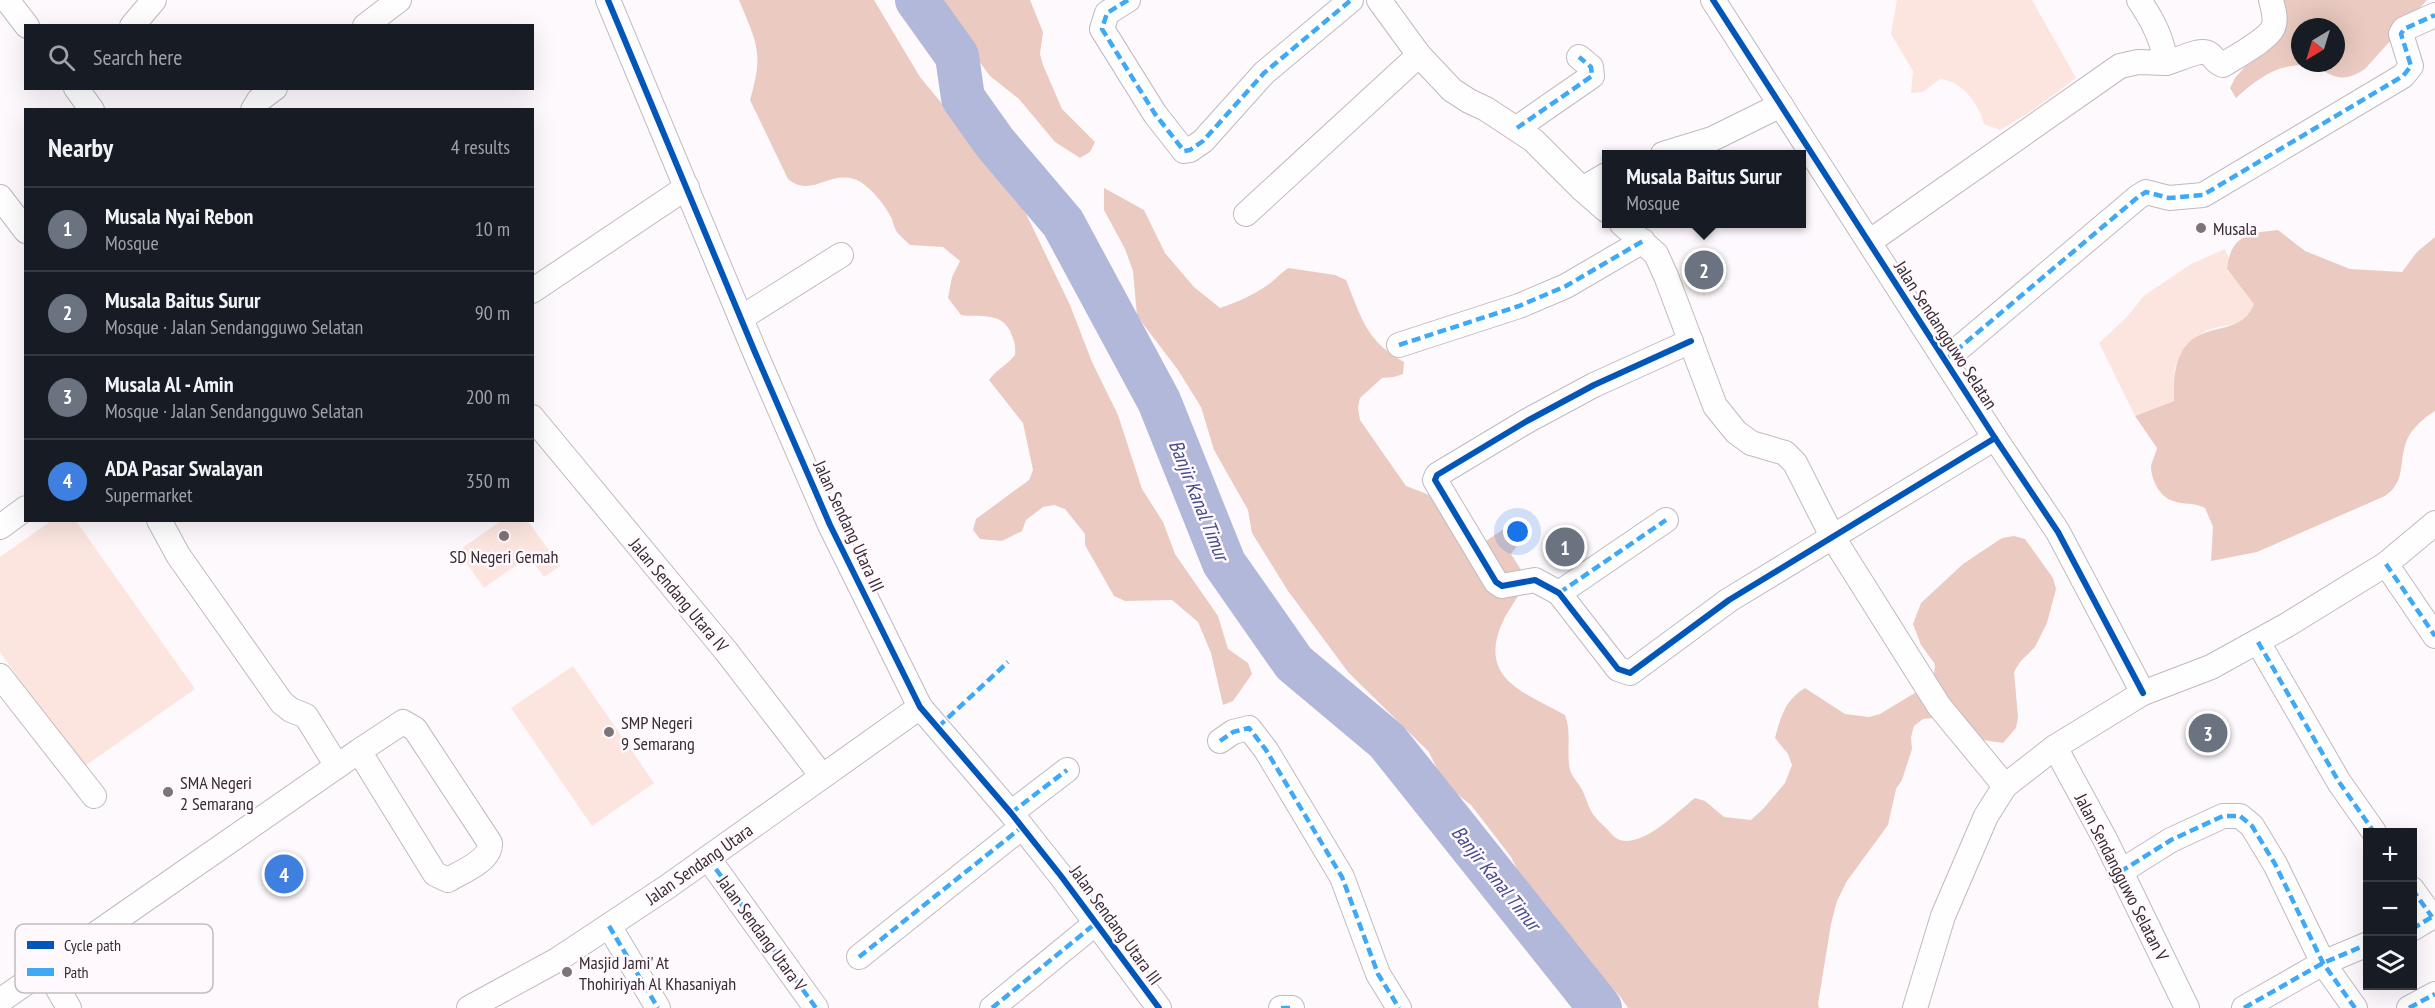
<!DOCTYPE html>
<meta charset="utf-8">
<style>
body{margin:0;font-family:"PT Sans Narrow",sans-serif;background:#242831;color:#f1f3f6}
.controls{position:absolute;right:18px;bottom:18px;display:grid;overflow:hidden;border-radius:0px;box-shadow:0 6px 24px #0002}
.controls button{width:54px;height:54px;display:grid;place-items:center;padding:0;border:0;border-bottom:2px solid #363941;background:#171b24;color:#f1f3f6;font:30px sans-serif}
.compass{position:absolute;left:2291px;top:18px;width:54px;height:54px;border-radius:50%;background:#171b24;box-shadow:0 6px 24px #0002;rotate:218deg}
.you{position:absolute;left:1518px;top:532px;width:21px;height:21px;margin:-15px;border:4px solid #fff;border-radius:50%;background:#1a73e8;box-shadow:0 0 0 9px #1a73e833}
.badge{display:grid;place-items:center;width:39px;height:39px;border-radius:50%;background:#7d747a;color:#fff;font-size:20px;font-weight:700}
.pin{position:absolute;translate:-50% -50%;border:3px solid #fff;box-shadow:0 2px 6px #0006}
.popup{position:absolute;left:1602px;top:150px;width:204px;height:78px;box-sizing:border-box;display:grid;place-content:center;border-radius:0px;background:#171b24;filter:drop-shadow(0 2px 4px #0005);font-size:20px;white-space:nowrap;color:#9ea1a6}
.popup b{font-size:22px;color:#f1f3f6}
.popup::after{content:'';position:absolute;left:50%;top:100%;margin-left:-12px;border:12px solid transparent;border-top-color:#171b24}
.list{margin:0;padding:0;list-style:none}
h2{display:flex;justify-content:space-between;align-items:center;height:78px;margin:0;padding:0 24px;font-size:26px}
h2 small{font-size:20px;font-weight:400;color:#9ea1a6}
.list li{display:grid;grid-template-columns:39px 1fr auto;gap:18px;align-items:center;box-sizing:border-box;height:84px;padding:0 24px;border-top:2px solid #363941}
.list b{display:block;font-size:22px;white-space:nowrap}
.list p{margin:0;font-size:20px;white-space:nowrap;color:#9ea1a6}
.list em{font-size:20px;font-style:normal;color:#9ea1a6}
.icon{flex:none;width:33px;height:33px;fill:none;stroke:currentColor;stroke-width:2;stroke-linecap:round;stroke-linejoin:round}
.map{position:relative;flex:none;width:2435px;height:1008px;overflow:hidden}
.search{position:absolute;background:#171b24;box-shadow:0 6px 24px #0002;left:24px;top:24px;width:510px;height:66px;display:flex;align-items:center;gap:15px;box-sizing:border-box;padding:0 21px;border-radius:0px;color:#9ea1a6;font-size:22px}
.panel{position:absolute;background:#171b24;box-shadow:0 6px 24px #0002;left:24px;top:108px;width:510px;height:414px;border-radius:0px}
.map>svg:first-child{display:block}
</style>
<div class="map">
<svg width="2435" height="1008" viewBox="0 0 2435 1008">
<rect width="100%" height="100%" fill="#fef9fc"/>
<g fill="#fce5df">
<path d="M1897 0H2032L2076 78 2030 112 2000 130 1984 124C1979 104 1962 81 1940 79L1923 92 1911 93 1913 71 1891 34Z"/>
<path d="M2225 249 2229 259 2227 270 2255 304C2244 328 2229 323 2208 330 2195 335 2179 355 2175 368 2173 379 2174 391 2174 401L2135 416 2099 343 2126 318 2144 296 2191 264Z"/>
<path d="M51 521H76L195 689 82 768 0 652V557Z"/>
<path d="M501 521H528L560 566 544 577 529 556 484 588 458 551Z"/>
<path d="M573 666 654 783 592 826 511 708Z"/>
</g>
<g fill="#ebcbc1" fill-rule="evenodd">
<path d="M739 0H874L920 77 1017 195 1070 305 1092 362 1118 415 1142 489 1163 522 1175 554 1218 616 1228 649 1248 663 1252 674 1233 701 1223 705 1211 653 1198 622 1172 600 1125 601 1114 596 1085 545V534L1065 509 1054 505 1043 507 1026 520 1022 531 1002 541 980 539 973 530 976 519 1029 480 1033 470 1023 423 989 380C997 369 1007 365 1015 355 1016 345 1014 340 1010 331 1000 311 979 318 961 315L948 298 952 277 960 261 943 247 910 245C906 241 900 236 897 232 894 228 893 223 892 219 885 205 869 184 854 179 828 171 811 198 788 179L750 100C764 52 757 44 739 0Z"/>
<path d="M938 0H1030L1043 32 1040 54 1043 65 1062 109 1095 142 1090 152 1080 158 1055 142 1019 99 990 76 943 13Z"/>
<path d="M2274 0H2427L2365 69C2333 90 2328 65 2303 65 2275 65 2255 81 2236 98L2230 88 2235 78 2250 61ZM2300 27H2336V63H2300Z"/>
<path d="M1104 188 1144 210 1165 253 1194 287 1220 308C1237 302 1254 295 1269 284 1276 279 1281 273 1288 268L1335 275 1346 280C1362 319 1366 341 1404 362L1403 374 1394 377 1382 378 1360 398 1358 408 1360 420 1406 486 1427 494 1447 505 1475 538 1486 541 1514 522 1525 526 1524 536 1511 554 1525 576C1523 592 1513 603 1505 617 1475 677 1521 691 1565 715 1572 733 1566 751 1570 770 1573 779 1581 785 1584 794 1591 812 1591 814 1606 828 1610 832 1614 838 1620 840 1644 847 1677 812 1695 798L1705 801 1724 817 1751 820 1763 809 1785 783 1792 765 1788 754 1775 738C1781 716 1785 700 1805 688L1845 714 1869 717 1880 714 1928 685 1934 675 1935 664 1921 645 1913 624 1921 603 1963 564 2002 538 2014 536 2025 539 2053 578 2056 589 2047 623 2035 647 2020 662 2014 672 2018 717 2016 728 2003 743 1970 738 1933 718 1923 719 1914 726 1911 737 1912 749 1902 780 1896 789 1888 825 1847 881 1837 901 1831 924 1818 1004 1819 1008H1628L1619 995 1594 972 1554 915 1524 883 1511 857 1471 805 1453 791 1439 773 1429 752 1348 672 1288 591 1252 533 1248 510 1214 450 1201 407 1178 370 1137 316 1133 271 1125 249 1104 210Z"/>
<path d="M2278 230 2305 251 2350 269 2402 272 2417 252 2435 237V411C2423 418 2408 432 2405 446 2399 466 2405 482 2385 496L2257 552 2211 561 2213 527 2205 508C2194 502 2184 505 2173 501 2160 497 2151 480 2151 466 2152 461 2156 453 2157 448L2135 416 2174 401C2174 391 2173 378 2176 368 2189 313 2239 343 2254 304L2227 269C2231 235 2248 233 2278 230Z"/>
</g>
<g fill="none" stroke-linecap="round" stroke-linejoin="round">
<path stroke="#b2b8da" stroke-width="44" d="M917 0 957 56 963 98 995 143 1063 223 1159 401 1224 563 1294 663 1387 741 1600 1008"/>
<defs>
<g id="minor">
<path d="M7 0 27 26"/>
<path d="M608 0 754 350 830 525 920 707 1011 813 1061 876 1159 1008"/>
<path d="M1128 0 1107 13 1102 29 1155 114 1184 151 1190 150 1203 141 1264 73 1351 0"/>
<path d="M1379 0 1419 55 1452 90 1469 101 1486 109 1533 140 1582 189 1606 210"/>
<path d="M1713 0 1995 438 2058 532 2143 693"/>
<path d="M132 26 154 0"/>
<path d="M365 26 399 0"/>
<path d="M2166 63C2176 61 2200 48 2208 53 2214 56 2215 63 2223 65 2235 57 2267 40 2273 28 2277 19 2273 9 2271 0"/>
<path d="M76 88 92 110"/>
<path d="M253 110 259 100 275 88"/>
<path d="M1517 128 1592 76 1591 67 1579 57"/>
<path d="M1663 154 1712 139 1781 105"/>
<path d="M1582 189 1606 175"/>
<path d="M0 197 26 231"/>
<path d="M1246 214 1419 55"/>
<path d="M1622 224 1656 254 1666 276 1715 406 1736 432 1751 443 1785 453 1795 463 1832 536 1939 706 2005 786"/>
<path d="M1869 242 2120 66 2138 62 2166 63C2162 38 2153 21 2139 0"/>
<path d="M532 291 687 187"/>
<path d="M741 318 841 255"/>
<path d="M1691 341 1594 385 1527 421 1437 475 1435 480 1496 582 1502 586 1535 580 1559 593 1618 669 1630 673 1729 600 1995 438"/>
<path d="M1399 345 1519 306 1566 286 1643 241"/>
<path d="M1945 360 2138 197 2146 192 2169 198 2203 195 2403 76 2411 66 2401 34 2404 29 2435 15"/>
<path d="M532 417 726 651 822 776"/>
<path d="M159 520 178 555 282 703 291 710 306 716 337 766"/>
<path d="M0 527 26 508"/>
<path d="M2386 564 2435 636"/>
<path d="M1559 593 1666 520"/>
<path d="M2258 642 2339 782 2374 832"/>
<path d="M0 676 94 796"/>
<path d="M1220 741 1233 732 1249 728 1266 750 1342 877 1378 974 1399 1008"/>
<path d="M2055 747 2106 841 2187 1008"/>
<path d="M1011 813 1067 770"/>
<path d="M708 858 816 1008"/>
<path d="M2120 872 2171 840 2223 816H2240L2252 826 2275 864 2323 963 2355 1008"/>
<path d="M2412 889 2432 917"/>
<path d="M609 926 658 1008"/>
<path d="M2412 929 2435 915"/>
<path d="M859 957 1022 827"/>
<path d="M47 970 69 1008"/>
<path d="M0 1001 74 949 359 751 403 722 415 729 490 843C491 861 461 872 448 880L435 874 359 751"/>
<path d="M469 1008 557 960 667 887 920 707"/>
<path d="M992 1008 1096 923"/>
<path d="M1281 1008H1292"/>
<path d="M1915 1008 1943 916 1986 816 2005 786 2055 747 2143 693 2211 667 2287 625 2386 564 2435 523"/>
<path d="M2244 1008 2323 963 2368 944"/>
<path d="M2409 1008 2435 994"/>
</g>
</defs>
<use href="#minor" stroke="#c1b9be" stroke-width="26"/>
<use href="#minor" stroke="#fffeff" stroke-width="24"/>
<g stroke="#3fa9f5" stroke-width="4.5" stroke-dasharray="9 4.5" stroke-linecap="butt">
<path d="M1128 0 1107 13 1102 29 1155 114 1184 151 1190 150 1203 141 1264 73 1351 0"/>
<path d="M1517 128 1592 76 1591 67 1579 57"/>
<path d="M1399 345 1519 306 1566 286 1643 241"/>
<path d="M1945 360 2138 197 2146 192 2169 198 2203 195 2403 76 2411 66 2401 34 2404 29 2435 15"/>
<path d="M2386 564 2435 636"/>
<path d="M1559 593 1666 520"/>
<path d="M2258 642 2339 782 2374 832"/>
<path d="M938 727 1008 662"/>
<path d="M1220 741 1233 732 1249 728 1266 750 1342 877 1378 974 1399 1008"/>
<path d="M1011 813 1067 770"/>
<path d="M708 858 816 1008"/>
<path d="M2120 872 2171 840 2223 816H2240L2252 826 2275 864 2323 963 2355 1008"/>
<path d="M2412 889 2432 917"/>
<path d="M609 926 658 1008"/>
<path d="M2412 929 2435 915"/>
<path d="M859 957 1022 827"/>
<path d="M992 1008 1096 923"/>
<path d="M1281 1008H1292"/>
<path d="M2244 1008 2323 963 2368 944"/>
<path d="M2409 1008 2435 994"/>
</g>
<defs>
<g id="cycleway">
<path d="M608 0 754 350 830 525 920 707 1011 813 1061 876 1159 1008"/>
<path d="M1713 0 1995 438 2058 532 2143 693"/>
<path d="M1691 341 1594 385 1527 421 1437 475 1435 480 1496 582 1502 586 1535 580 1559 593 1618 669 1630 673 1729 600 1995 438"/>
</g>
</defs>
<use href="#cycleway" stroke="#fff8fd" stroke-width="10"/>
<use href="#cycleway" stroke="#0057b8" stroke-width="6"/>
</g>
<g fill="#7d747a" stroke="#fff8fd" stroke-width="2">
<circle cx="2201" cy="228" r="6"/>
<circle cx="504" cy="536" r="6"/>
<circle cx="609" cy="732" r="6"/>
<circle cx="168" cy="792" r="6"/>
<circle cx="567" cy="972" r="6"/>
</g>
<g text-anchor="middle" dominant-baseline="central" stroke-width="5" stroke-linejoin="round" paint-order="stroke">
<g font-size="18" fill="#382c34" stroke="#fff8fd" text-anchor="start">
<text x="2213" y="228">Musala</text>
<text x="504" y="556" text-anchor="middle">SD Negeri Gemah</text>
<text x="621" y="722">SMP Negeri<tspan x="621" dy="21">9 Semarang</tspan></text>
<text x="180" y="782">SMA Negeri<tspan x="180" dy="21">2 Semarang</tspan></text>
<text x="579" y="962">Masjid Jami' At<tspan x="579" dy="21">Thohiriyah Al Khasaniyah</tspan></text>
</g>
<g font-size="18" fill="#382c34" stroke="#fff8fd">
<text transform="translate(1946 335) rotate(57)">Jalan Sendangguwo Selatan</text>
<text transform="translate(849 526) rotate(65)">Jalan Sendang Utara III</text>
<text transform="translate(679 595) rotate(50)">Jalan Sendang Utara IV</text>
<text transform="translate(699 864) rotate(-35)">Jalan Sendang Utara</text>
<text transform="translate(2122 877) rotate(63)">Jalan Sendangguwo Selatan V</text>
<text transform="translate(1116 925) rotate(54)">Jalan Sendang Utara III</text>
<text transform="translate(762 933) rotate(54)">Jalan Sendang Utara V</text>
</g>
<g font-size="20" font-style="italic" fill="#434d8a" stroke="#fff8fd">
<text transform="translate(1199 500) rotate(68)">Banjir Kanal Timur</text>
<text transform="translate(1496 878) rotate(51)">Banjir Kanal Timur</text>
</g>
</g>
<rect x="15" y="924" width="198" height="69" rx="9" fill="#fff8fd" stroke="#c3bbc1" stroke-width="1.5"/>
<rect x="27" y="941" width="27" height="8" fill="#0057b8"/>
<rect x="27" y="968" width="27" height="8" fill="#3fa9f5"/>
<g font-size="16" fill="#382c34">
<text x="64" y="951">Cycle path</text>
<text x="64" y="978">Path</text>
</g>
</svg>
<div class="controls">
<button>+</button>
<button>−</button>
<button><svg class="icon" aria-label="layers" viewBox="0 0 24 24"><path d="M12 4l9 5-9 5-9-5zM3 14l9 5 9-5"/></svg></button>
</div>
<svg class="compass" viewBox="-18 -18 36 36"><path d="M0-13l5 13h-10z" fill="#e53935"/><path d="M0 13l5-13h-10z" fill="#9ea1a6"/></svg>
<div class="you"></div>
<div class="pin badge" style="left:1565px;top:547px;background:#6b7280">1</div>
<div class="pin badge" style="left:1704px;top:270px;background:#6b7280">2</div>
<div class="popup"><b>Musala Baitus Surur</b>Mosque</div>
<div class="pin badge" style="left:2208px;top:733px;background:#6b7280">3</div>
<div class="pin badge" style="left:284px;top:874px;background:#3f7fe0">4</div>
<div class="search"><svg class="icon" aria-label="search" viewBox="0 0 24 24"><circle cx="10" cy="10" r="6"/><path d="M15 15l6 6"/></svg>Search here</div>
<section class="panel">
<h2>Nearby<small>4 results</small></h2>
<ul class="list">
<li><span class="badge" style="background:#6b7280">1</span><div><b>Musala Nyai Rebon</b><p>Mosque</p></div><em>10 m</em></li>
<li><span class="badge" style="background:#6b7280">2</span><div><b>Musala Baitus Surur</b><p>Mosque · Jalan Sendangguwo Selatan</p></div><em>90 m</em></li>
<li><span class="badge" style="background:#6b7280">3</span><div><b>Musala Al - Amin</b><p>Mosque · Jalan Sendangguwo Selatan</p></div><em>200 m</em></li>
<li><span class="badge" style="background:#3f7fe0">4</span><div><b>ADA Pasar Swalayan</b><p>Supermarket</p></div><em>350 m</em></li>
</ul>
</section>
</div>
